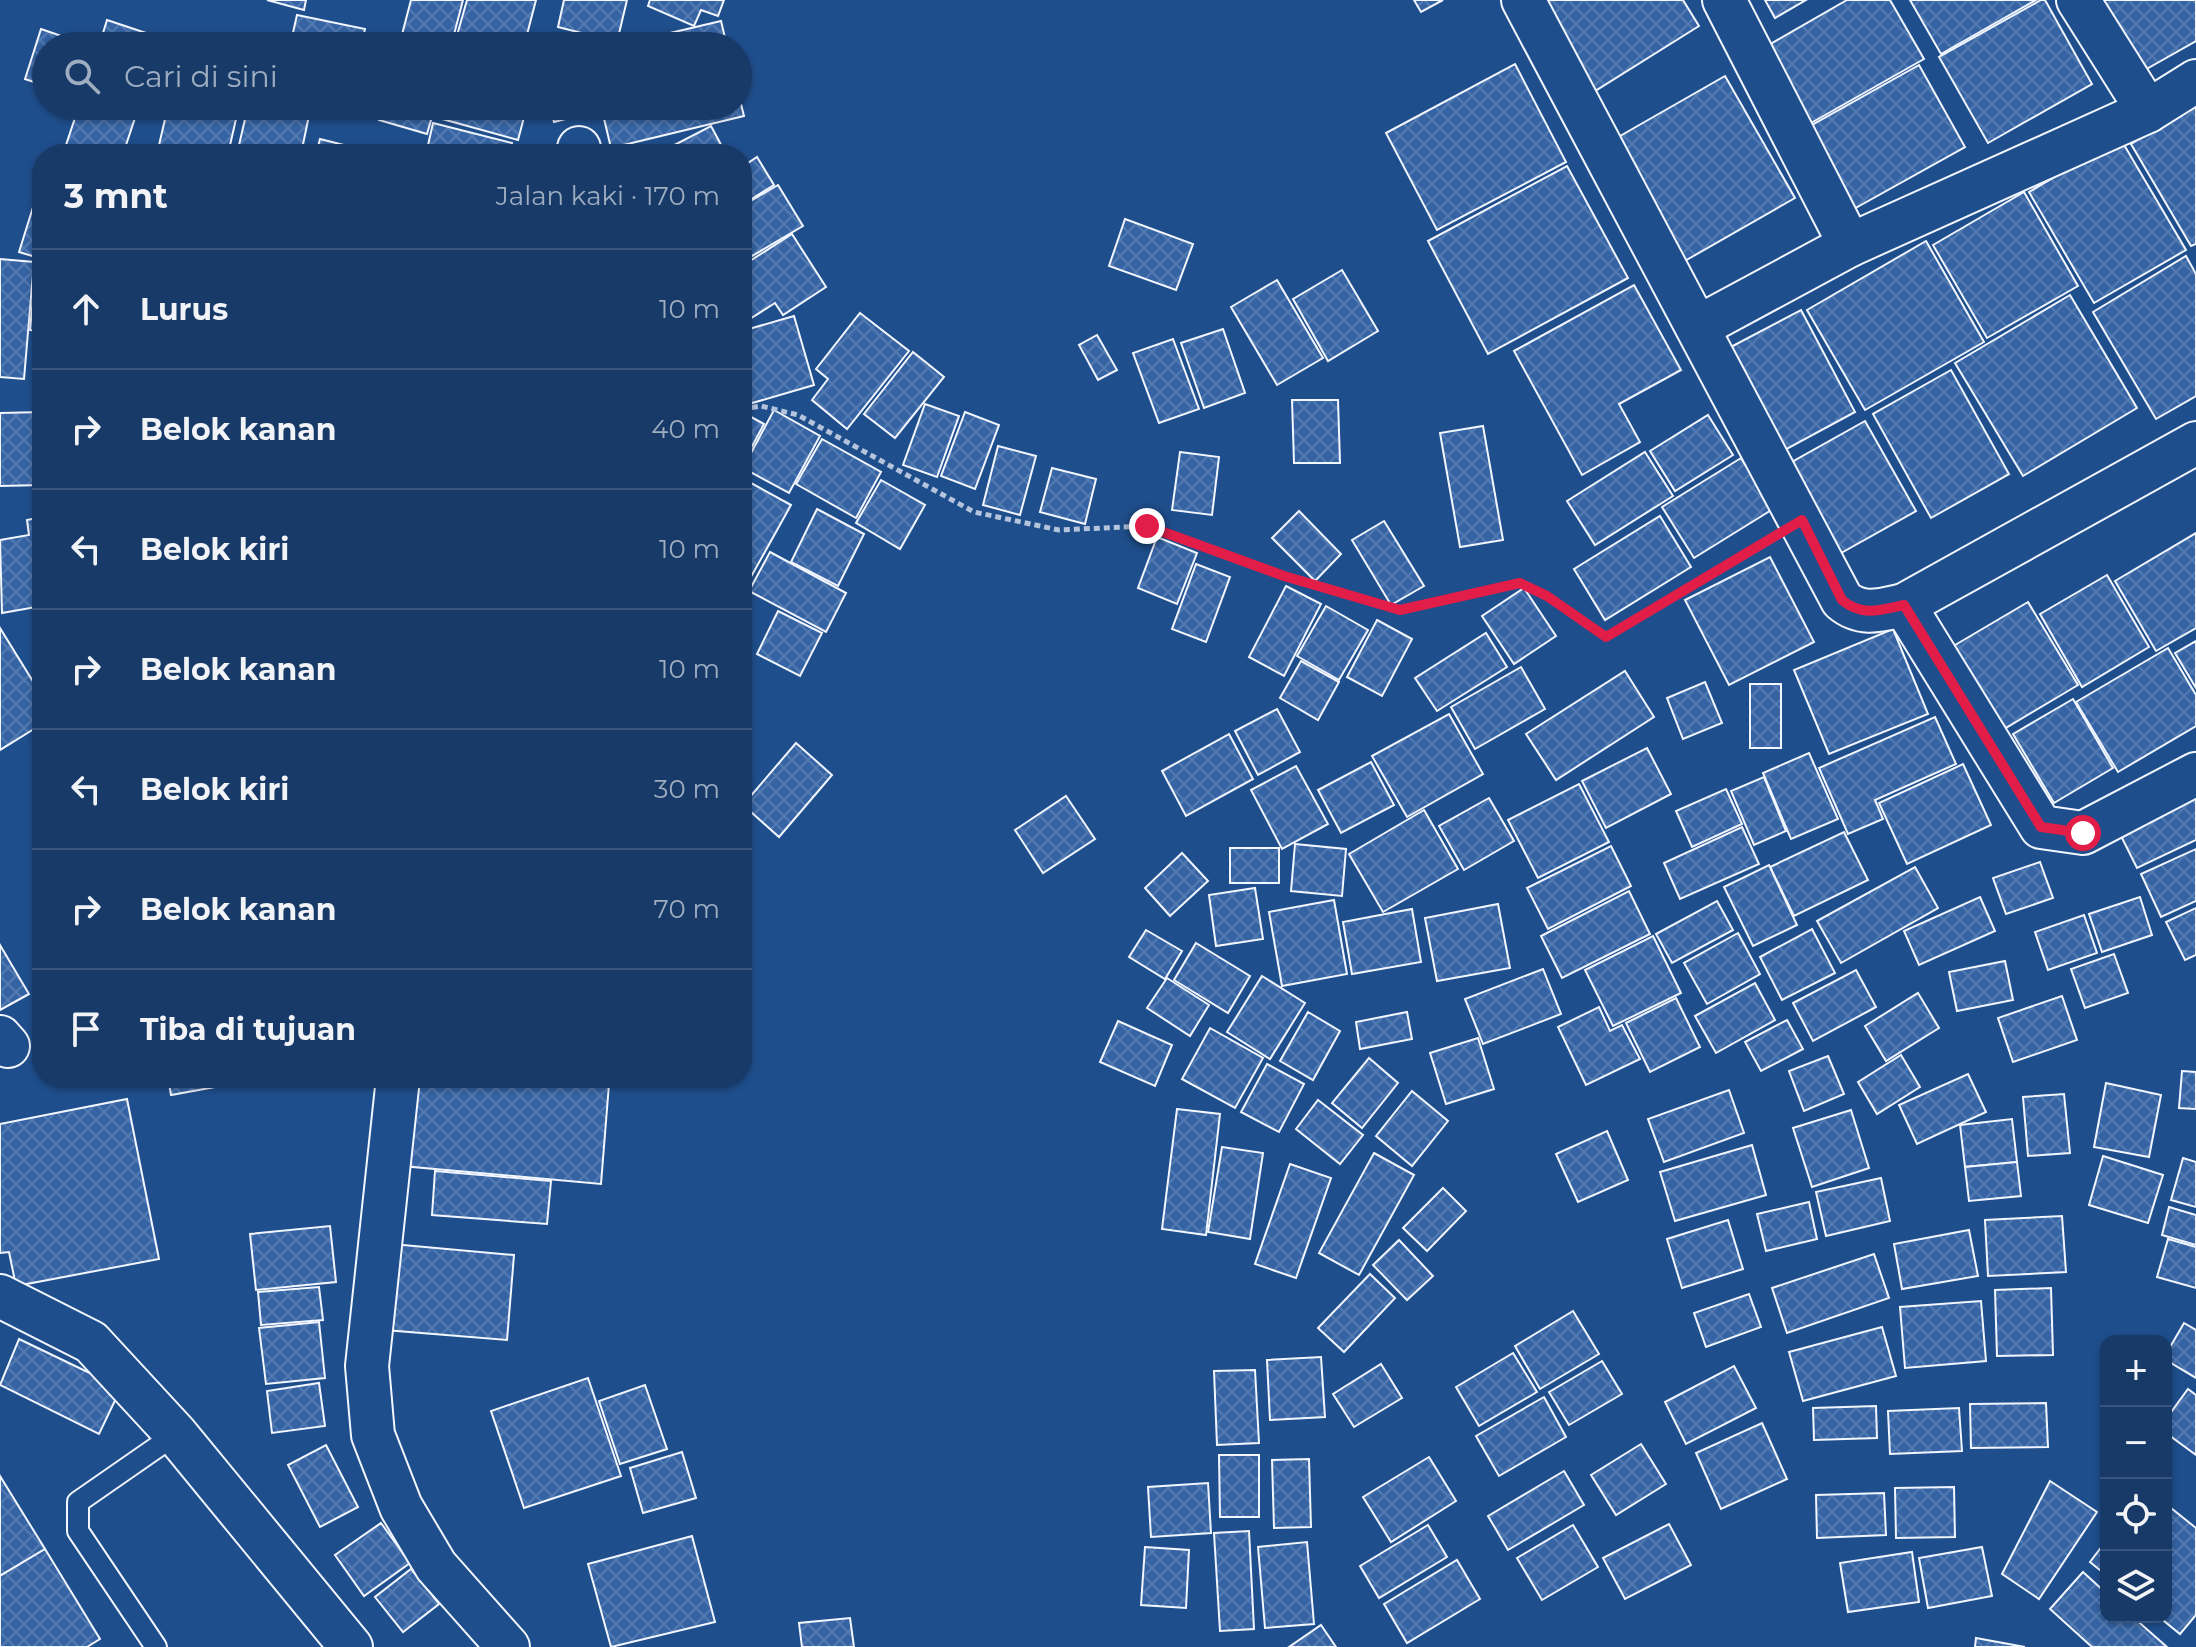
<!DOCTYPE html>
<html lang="id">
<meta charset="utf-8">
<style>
body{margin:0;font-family:Montserrat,sans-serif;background:#244571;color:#f1f3f6}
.controls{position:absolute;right:24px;bottom:24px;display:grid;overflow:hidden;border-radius:16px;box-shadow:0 2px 6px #0004}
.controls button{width:72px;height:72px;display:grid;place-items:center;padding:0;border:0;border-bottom:2px solid #36547d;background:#173a69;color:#f1f3f6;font:40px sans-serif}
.stop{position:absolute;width:24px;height:24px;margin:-18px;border:6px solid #e11d48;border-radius:50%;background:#fff}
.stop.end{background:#e11d48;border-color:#fff;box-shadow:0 2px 8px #0008}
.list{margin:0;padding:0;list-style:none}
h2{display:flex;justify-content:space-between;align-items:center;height:104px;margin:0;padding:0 32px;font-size:34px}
h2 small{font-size:26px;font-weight:400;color:#9eadc0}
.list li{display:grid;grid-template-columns:52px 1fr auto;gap:24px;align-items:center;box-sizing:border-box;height:120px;padding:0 32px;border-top:2px solid #36547d}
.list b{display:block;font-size:30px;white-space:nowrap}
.list em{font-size:26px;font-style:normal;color:#9eadc0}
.icon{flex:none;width:44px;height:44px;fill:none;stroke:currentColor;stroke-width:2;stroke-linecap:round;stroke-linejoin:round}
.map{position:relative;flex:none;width:2196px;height:1647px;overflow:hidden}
.search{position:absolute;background:#173a69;box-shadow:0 2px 6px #0004;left:32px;top:32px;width:720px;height:88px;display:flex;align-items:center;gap:20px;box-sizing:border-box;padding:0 28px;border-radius:44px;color:#9eadc0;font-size:30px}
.panel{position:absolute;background:#173a69;box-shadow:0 2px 6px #0004;left:32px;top:144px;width:720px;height:944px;border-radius:32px}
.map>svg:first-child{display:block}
</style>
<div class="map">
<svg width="2196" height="1647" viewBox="0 0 2196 1647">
<defs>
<pattern id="building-cross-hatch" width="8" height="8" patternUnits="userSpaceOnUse" patternTransform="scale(2)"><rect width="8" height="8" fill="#3563a3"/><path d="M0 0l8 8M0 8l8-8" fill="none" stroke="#537ab1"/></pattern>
</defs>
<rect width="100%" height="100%" fill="#1f4e8c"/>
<g fill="url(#building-cross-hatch)" stroke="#f2f6ff" stroke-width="2">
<path d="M267 0H306L304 10Z"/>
<path d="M411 0H463L451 46H399Z"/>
<path d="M467 0H536L524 46H454Z"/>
<path d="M564 0H627L617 42 558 27Z"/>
<path d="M650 0H724L718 16 701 10 694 26 648 6Z"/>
<path d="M1414 0H1443L1421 12Z"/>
<path d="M1538 0H1683L1699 26 1595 91Z"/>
<path d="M1765 0H1806L1775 18Z"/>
<path d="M1847 0H1890L1924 59 1811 123 1767 46Z"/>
<path d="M1910 0H2036L1941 54Z"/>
<path d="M2041 0H2045L2092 84 1988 143 1939 57Z"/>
<path d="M2102 0H2196V41L2143 71Z"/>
<path d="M297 15 365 29 361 46H290Z"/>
<path d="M107 20 161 38 159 46H99Z"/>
<path d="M721 21 727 46H615Z"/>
<path d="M41 29 79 42 77 46H46V86L25 79Z"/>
<path d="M1515 64 1566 162 1437 230 1386 133Z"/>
<path d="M1919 65 1965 147 1852 210 1805 129Z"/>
<path d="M1725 76 1795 198 1683 262 1613 140Z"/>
<path d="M738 92 744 116 611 148 601 106H738Z"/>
<path d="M79 106H139L123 154H63Z"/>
<path d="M168 106H239L228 154H157Z"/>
<path d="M248 106H311L301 154H237Z"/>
<path d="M382 106H435L427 134 379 120Z"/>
<path d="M438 106H527L518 140 435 117Z"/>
<path d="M550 106H599L600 110 554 122Z"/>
<path d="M2196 106V244L2191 246 2131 144Z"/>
<path d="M433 123 512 143 510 154H426Z"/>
<path d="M711 126 726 154H657Z"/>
<path d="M2120 138 2186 250 2094 303 2029 192Z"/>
<path d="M320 139 376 153 375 154H316Z"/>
<path d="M757 157 774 185 742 205V167Z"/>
<path d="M1567 166 1628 278 1488 354 1428 241Z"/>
<path d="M778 185 803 226 742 262V206Z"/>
<path d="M39 188 42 189V259L19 252Z"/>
<path d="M2024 192 2078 286 1987 338 1933 245Z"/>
<path d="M1125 219 1193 244 1176 290 1109 266Z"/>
<path d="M792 234 826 287 783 315 775 303 742 324V266Z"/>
<path d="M1926 241 1984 342 1865 410 1807 310Z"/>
<path d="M2186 256 2196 274V396L2156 419 2093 312Z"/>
<path d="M0 259 34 262 24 379 0 377Z"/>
<path d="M1342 270 1378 331 1328 361 1293 299Z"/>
<path d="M35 277 42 278V332L30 330Z"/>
<path d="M1277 280 1323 358 1277 385 1231 307Z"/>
<path d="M1634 285 1681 370 1619 404 1640 442 1582 475 1514 351Z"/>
<path d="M2070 295 2137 408 2023 476 1955 363Z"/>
<path d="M1801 310 1855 412 1783 451 1727 349Z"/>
<path d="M860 313 909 351 847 429 812 400 828 379 816 369Z"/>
<path d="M794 316 814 385 742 406V331Z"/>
<path d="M1223 329 1245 393 1204 408 1181 343Z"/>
<path d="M1097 335 1117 370 1098 380 1079 345Z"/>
<path d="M1173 339 1199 409 1159 423 1133 353Z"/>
<path d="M913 352 944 377 895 438 864 414Z"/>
<path d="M1951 370 2009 474 1931 518 1873 414Z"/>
<path d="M1292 400H1338L1340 463H1294Z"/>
<path d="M925 404 959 416 937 477 903 465Z"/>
<path d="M774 410 820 436 789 493 743 468Z"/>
<path d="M42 412V485L0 486V413Z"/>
<path d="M742 412 764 424 742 465Z"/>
<path d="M965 412 999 425 975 489 941 476Z"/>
<path d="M1708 415 1733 455 1675 491 1650 451Z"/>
<path d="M1865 421 1916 511 1834 557 1783 467Z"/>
<path d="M1483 426 1503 540 1460 547 1440 433Z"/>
<path d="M822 439 881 472 856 518 796 484Z"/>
<path d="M998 446 1036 456 1020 515 983 505Z"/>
<path d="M1180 452 1219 457 1212 515 1172 510Z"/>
<path d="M1645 452 1673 496 1595 545 1567 501Z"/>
<path d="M1741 458 1773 509 1694 558 1662 507Z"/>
<path d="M1052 468 1096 479 1085 524 1040 512Z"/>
<path d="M742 478 791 505 742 593Z"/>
<path d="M881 480 925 505 900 549 856 523Z"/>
<path d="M817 509 864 534 838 586 791 562Z"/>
<path d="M1299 511 1341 554 1315 581 1272 538Z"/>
<path d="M1660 516 1691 567 1605 620 1574 569Z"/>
<path d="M42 517V606L2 613 0 540 29 535 27 520Z"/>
<path d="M1384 521 1424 586 1391 605 1352 540Z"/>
<path d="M2196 533V628L2156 651 2115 581Z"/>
<path d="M1157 537 1197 553 1177 604 1138 588Z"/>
<path d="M770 552 846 593 826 632 749 591Z"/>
<path d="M1770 557 1814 642 1729 685 1685 600Z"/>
<path d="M1196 564 1230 577 1206 642 1172 629Z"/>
<path d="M2107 575 2149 647 2082 687 2040 614Z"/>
<path d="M1286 586 1321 604 1284 676 1249 657Z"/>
<path d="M1524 588 1556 636 1514 664 1482 616Z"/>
<path d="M2028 602 2078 685 1999 732 1950 648Z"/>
<path d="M1326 606 1368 630 1339 680 1297 656Z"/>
<path d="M778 611 822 633 800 676 757 654Z"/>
<path d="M1377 620 1412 639 1382 696 1347 677Z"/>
<path d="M0 628 42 696V724L0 750Z"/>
<path d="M1893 629 1928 714 1829 754 1794 670Z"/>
<path d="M1486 633 1507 667 1437 711 1415 678Z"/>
<path d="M2196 641V688L2175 653Z"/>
<path d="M2168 648 2196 695V726L2118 772 2076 702Z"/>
<path d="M1301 661 1339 682 1318 720 1280 698Z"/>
<path d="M1521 667 1545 709 1475 749 1451 707Z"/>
<path d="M1625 671 1654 717 1556 780 1526 734Z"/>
<path d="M1705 682 1722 723 1683 739 1667 698Z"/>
<rect x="1750" y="684" width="31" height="64"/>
<path d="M2073 699 2113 768 2054 803 2013 734Z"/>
<path d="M1277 709 1300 752 1258 775 1235 731Z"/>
<path d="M1449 714 1483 774 1407 817 1372 756Z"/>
<path d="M1935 717 1956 764 1875 800 1883 819 1848 834 1819 768Z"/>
<path d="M1229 734 1253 779 1186 816 1162 771Z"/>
<path d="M796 743 832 775 779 837 743 805Z"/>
<path d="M1647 748 1671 794 1606 828 1582 781Z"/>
<path d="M1809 753 1838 819 1791 839 1763 773Z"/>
<path d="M1371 762 1394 805 1341 833 1318 790Z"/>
<path d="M1963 764 1991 825 1907 864 1879 803Z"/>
<path d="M1296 766 1328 824 1282 849 1251 790Z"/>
<path d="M1764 777 1786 831 1754 845 1731 791Z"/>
<path d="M1579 784 1609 842 1538 878 1508 820Z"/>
<path d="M1726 789 1742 824 1692 847 1676 811Z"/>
<path d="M2196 794V840L2137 868 2118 830Z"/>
<path d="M1066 796 1095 839 1043 873 1015 830Z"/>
<path d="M1489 798 1514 841 1464 870 1439 826Z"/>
<path d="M1424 810 1458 869 1383 912 1349 854Z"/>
<path d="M1742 827 1759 864 1680 899 1664 863Z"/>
<path d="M1844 832 1868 880 1794 916 1770 867Z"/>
<path d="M1295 844 1346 849 1342 896 1291 891Z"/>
<path d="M1611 846 1631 886 1548 929 1527 888Z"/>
<rect x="1230" y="848" width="49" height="35"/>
<path d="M2196 849V901L2161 917 2141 874Z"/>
<path d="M1182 853 1208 881 1170 916 1145 888Z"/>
<path d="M2040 862 2053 898 2006 914 1993 878Z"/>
<path d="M1769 865 1797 925 1753 946 1724 887Z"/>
<path d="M1915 867 1938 908 1841 963 1817 921Z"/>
<path d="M1255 888 1263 939 1216 946 1209 895Z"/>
<path d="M1629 891 1650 934 1562 978 1541 936Z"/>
<path d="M1980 897 1995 931 1919 965 1904 931Z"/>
<path d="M2140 897 2152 935 2102 952 2089 914Z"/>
<path d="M1334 900 1347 974 1282 986 1269 912Z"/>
<path d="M1717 901 1733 930 1672 963 1656 934Z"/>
<path d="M1498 904 1510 968 1437 981 1425 918Z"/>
<path d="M2196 908V955L2185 960 2166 922Z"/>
<path d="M1412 909 1421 962 1352 974 1343 922Z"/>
<path d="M2084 915 2097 953 2048 970 2035 932Z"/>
<path d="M1812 929 1835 973 1782 1000 1760 957Z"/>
<path d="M1146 930 1182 951 1165 979 1129 957Z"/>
<path d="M1738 933 1760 974 1707 1004 1684 963Z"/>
<path d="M1653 936 1681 993 1613 1026 1585 970Z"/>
<path d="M1196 943 1250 976 1228 1013 1174 980Z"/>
<path d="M0 945 29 994 0 1010Z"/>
<path d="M2114 954 2128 993 2085 1008 2071 969Z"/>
<path d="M2005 961 2013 1000 1957 1011 1949 972Z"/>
<path d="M1543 969 1561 1014 1483 1044 1465 999Z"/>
<path d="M1856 970 1876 1007 1813 1041 1793 1003Z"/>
<path d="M1262 976 1305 1003 1270 1059 1227 1032Z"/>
<path d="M1167 978 1209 1005 1190 1036 1147 1008Z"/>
<path d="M1755 983 1775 1020 1716 1053 1695 1016Z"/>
<path d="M1918 993 1939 1028 1886 1061 1865 1026Z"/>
<path d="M2062 996 2077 1040 2013 1062 1998 1018Z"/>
<path d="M1676 998 1700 1047 1650 1072 1626 1023Z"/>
<path d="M1599 1007 1610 1031 1622 1025 1640 1059 1586 1085 1558 1027Z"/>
<path d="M1308 1012 1340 1031 1313 1080 1280 1061Z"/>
<path d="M1407 1012 1412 1039 1360 1049 1356 1022Z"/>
<path d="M1787 1020 1803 1049 1761 1071 1745 1042Z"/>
<path d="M1118 1021 1172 1045 1155 1086 1100 1062Z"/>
<path d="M1210 1028 1263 1058 1235 1108 1182 1079Z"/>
<path d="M1478 1038 1494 1089 1446 1104 1430 1053Z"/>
<path d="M1901 1055 1920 1087 1877 1114 1858 1082Z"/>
<path d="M1828 1056 1844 1094 1804 1111 1789 1071Z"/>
<path d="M1369 1058 1398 1083 1362 1128 1332 1103Z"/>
<path d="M1267 1064 1304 1084 1279 1132 1241 1112Z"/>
<path d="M2182 1071 2196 1072V1109L2179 1108Z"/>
<path d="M1968 1074 1986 1112 1917 1144 1899 1105Z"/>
<path d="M168 1078H231L232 1084 171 1095Z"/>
<path d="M410 1078H544L609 1084 601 1184 402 1166Z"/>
<path d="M2106 1083 2161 1095 2149 1157 2094 1147Z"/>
<path d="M1729 1090 1744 1133 1664 1162 1648 1119Z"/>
<path d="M1412 1091 1448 1121 1412 1166 1376 1136Z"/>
<path d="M2064 1094 2070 1153 2028 1156 2023 1097Z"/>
<path d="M127 1099 159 1259 16 1286 9 1252 0 1253V1124Z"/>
<path d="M1318 1100 1363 1135 1340 1164 1296 1129Z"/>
<path d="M1177 1109 1220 1114 1206 1235 1162 1229Z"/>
<path d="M1851 1110 1869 1168 1812 1187 1793 1128Z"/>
<path d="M2012 1119 2017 1162 1965 1167 1960 1125Z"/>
<path d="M1607 1131 1628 1180 1578 1202 1556 1154Z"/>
<path d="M1752 1145 1766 1195 1675 1221 1660 1172Z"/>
<path d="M1222 1147 1263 1153 1250 1239 1208 1232Z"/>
<path d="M1374 1153 1414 1175 1359 1275 1319 1253Z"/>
<path d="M2103 1156 2163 1175 2148 1223 2089 1205Z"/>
<path d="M2183 1158 2196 1162V1207L2171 1200Z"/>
<path d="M2017 1162 2021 1196 1969 1201 1965 1167Z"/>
<path d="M1290 1164 1331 1178 1296 1278 1255 1264Z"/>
<path d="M435 1171 551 1181 547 1224 432 1215Z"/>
<path d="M1881 1178 1890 1221 1826 1236 1816 1192Z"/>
<path d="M1443 1188 1466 1211 1427 1251 1403 1228Z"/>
<path d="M1809 1202 1817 1239 1766 1251 1757 1214Z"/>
<path d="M2169 1207 2196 1215V1245L2162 1235Z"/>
<path d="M2062 1216 2066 1272 1988 1276 1985 1220Z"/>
<path d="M1728 1220 1743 1269 1682 1288 1667 1239Z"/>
<path d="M330 1226 336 1282 256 1290 250 1234Z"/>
<path d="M1969 1230 1978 1276 1902 1289 1894 1244Z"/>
<path d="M2168 1239 2196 1247V1288L2157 1277Z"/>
<path d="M1399 1240 1433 1276 1407 1300 1373 1265Z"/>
<path d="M392 1244 514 1255 507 1340 385 1330Z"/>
<path d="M1874 1254 1889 1298 1787 1333 1772 1288Z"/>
<path d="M1370 1274 1395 1298 1344 1352 1318 1328Z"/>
<path d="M319 1287 323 1320 261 1325 258 1292Z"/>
<path d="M2051 1288 2053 1355 1997 1356 1995 1290Z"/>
<path d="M1749 1294 1761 1327 1706 1347 1694 1313Z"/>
<path d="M1981 1301 1986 1361 1905 1368 1900 1307Z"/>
<path d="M1573 1311 1599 1354 1540 1389 1515 1346Z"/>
<path d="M319 1322 325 1378 266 1384 259 1328Z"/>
<path d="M2184 1323 2196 1330V1378L2166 1360V1354Z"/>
<path d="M1882 1327 1896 1376 1803 1401 1789 1352Z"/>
<path d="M19 1339 121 1388 99 1434 0 1385Z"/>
<path d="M1513 1353 1537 1392 1479 1426 1456 1387Z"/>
<path d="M1321 1357 1325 1417 1270 1420 1267 1360Z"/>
<path d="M1602 1361 1622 1394 1569 1425 1549 1392Z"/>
<path d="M1381 1364 1402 1398 1354 1427 1333 1394Z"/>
<path d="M1734 1366 1756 1408 1686 1444 1665 1402Z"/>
<path d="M1255 1370 1259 1443 1217 1445 1214 1371Z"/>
<path d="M588 1378 621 1476 524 1508 491 1411Z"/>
<path d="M319 1383 325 1426 272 1433 267 1391Z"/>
<path d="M645 1385 667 1449 620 1464 599 1401Z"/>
<path d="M2188 1389 2196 1395V1455L2166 1433V1419Z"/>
<path d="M1544 1397 1566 1437 1499 1476 1476 1436Z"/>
<path d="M2046 1403 2048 1447 1971 1448 1970 1404Z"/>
<path d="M1876 1406 1877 1438 1814 1440 1813 1408Z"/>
<path d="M1959 1408 1962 1451 1890 1454 1888 1411Z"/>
<path d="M1762 1423 1787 1479 1721 1509 1696 1453Z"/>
<path d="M1641 1444 1666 1484 1616 1515 1591 1475Z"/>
<path d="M326 1445 358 1507 320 1527 288 1465Z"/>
<path d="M682 1452 696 1498 643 1513 630 1468Z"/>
<path d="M1219 1455H1259V1517H1220Z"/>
<path d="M1429 1457 1456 1501 1391 1542 1363 1497Z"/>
<path d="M1309 1459 1311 1527 1274 1528 1272 1460Z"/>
<path d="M1564 1471 1584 1505 1508 1550 1488 1516Z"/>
<path d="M0 1476 45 1549 0 1576Z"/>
<path d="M2050 1481 2097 1512 2039 1599 2002 1574Z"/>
<path d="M1208 1483 1211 1533 1151 1537 1148 1487Z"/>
<path d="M1954 1487 1955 1537 1896 1538 1895 1488Z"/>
<path d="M1884 1493 1886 1535 1817 1538 1816 1495Z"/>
<path d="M2166 1504 2196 1528V1615L2180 1634 2159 1617H2166Z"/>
<path d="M381 1523 410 1563 364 1596 335 1555Z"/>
<path d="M1669 1524 1691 1565 1625 1599 1603 1558Z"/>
<path d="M1428 1525 1447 1557 1379 1598 1360 1566Z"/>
<path d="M1573 1525 1598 1567 1542 1600 1517 1558Z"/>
<path d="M1249 1531 1254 1629 1220 1631 1214 1533Z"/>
<path d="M692 1536 715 1622 611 1647 588 1564Z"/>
<path d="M2106 1541V1575L2090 1562Z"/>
<path d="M1307 1542 1314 1624 1265 1628 1258 1547Z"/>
<path d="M1145 1547 1189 1550 1186 1608 1141 1605Z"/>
<path d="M1982 1547 1992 1596 1928 1608 1919 1558Z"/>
<path d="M45 1549 100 1639 87 1647H0V1576Z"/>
<path d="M1912 1552 1919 1602 1848 1612 1840 1563Z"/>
<path d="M1457 1560 1480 1599 1407 1643 1384 1604Z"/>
<path d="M411 1569 439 1604 403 1632 375 1597Z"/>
<path d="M2083 1572 2106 1593V1617H2133L2167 1647H2092L2050 1609Z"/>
<path d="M850 1618 854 1647H802L799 1623Z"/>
<path d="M1321 1625 1336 1647H1289Z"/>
<path d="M1976 1638 2025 1647H1975Z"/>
</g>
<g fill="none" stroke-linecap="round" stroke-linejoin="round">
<defs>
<path id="service" d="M156 1647 78 1531V1502L176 1434"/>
<g id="minor">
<path d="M1523 0 1842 600C1862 617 1881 610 1904 605L2196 443"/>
<path d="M1724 0 1850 245"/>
<path d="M2078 0 2148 111"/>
<path d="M579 154V148"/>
<path d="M1698 327 1850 245 2148 111 2196 81"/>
<path d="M1904 605 2041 827 2083 833 2196 774"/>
<path d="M0 1037 8 1046"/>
<path d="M398 1078 367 1366 373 1435 401 1507 436 1566 508 1647"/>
<path d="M0 1296 91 1342 176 1434 351 1647"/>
</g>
</defs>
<use href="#service" stroke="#f2f6ff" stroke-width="24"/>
<use href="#minor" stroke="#f2f6ff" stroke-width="46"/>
<path stroke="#b3c4dc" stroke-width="5" stroke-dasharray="6 4" stroke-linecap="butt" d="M742 409 761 406 798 415 974 512 1059 530 1147 526 1284 576 1400 610 1520 583 1547 596 1606 637 1763 544"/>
<use href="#service" stroke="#1f4e8c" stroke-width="20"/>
<use href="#minor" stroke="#1f4e8c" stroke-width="42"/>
</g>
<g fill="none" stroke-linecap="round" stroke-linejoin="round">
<path stroke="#e11d48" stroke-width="10" d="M1147 526 1284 576 1400 610 1520 583 1547 596 1606 637 1802 520 1842 600C1862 617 1881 610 1904 605L2041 827 2083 833"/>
</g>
</svg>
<div class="controls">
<button>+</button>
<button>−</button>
<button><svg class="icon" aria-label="locate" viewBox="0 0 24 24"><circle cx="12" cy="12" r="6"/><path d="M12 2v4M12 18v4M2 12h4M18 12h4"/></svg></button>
<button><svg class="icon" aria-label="layers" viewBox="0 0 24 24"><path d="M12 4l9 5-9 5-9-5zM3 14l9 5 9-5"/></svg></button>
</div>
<div class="stop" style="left:2083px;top:833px"></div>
<div class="stop end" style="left:1147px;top:526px"></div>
<div class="search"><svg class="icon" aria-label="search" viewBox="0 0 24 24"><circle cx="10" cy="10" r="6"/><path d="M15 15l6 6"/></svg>Cari di sini</div>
<section class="panel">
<h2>3 mnt<small>Jalan kaki · 170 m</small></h2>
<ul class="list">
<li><svg class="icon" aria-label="ahead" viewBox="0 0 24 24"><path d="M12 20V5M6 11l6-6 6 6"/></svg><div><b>Lurus</b></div><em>10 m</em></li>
<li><svg class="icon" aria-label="right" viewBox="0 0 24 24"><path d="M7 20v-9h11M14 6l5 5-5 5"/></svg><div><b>Belok kanan</b></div><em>40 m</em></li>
<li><svg class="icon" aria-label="left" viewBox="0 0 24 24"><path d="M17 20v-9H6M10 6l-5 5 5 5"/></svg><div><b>Belok kiri</b></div><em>10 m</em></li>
<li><svg class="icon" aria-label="right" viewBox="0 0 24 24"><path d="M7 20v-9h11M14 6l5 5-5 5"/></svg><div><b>Belok kanan</b></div><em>10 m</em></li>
<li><svg class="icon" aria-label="left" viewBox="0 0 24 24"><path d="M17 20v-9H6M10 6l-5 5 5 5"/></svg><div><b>Belok kiri</b></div><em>30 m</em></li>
<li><svg class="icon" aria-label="right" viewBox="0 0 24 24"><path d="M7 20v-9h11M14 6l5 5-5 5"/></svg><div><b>Belok kanan</b></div><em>70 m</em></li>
<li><svg class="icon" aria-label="arrive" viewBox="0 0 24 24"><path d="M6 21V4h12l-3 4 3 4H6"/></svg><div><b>Tiba di tujuan</b></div></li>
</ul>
</section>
</div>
